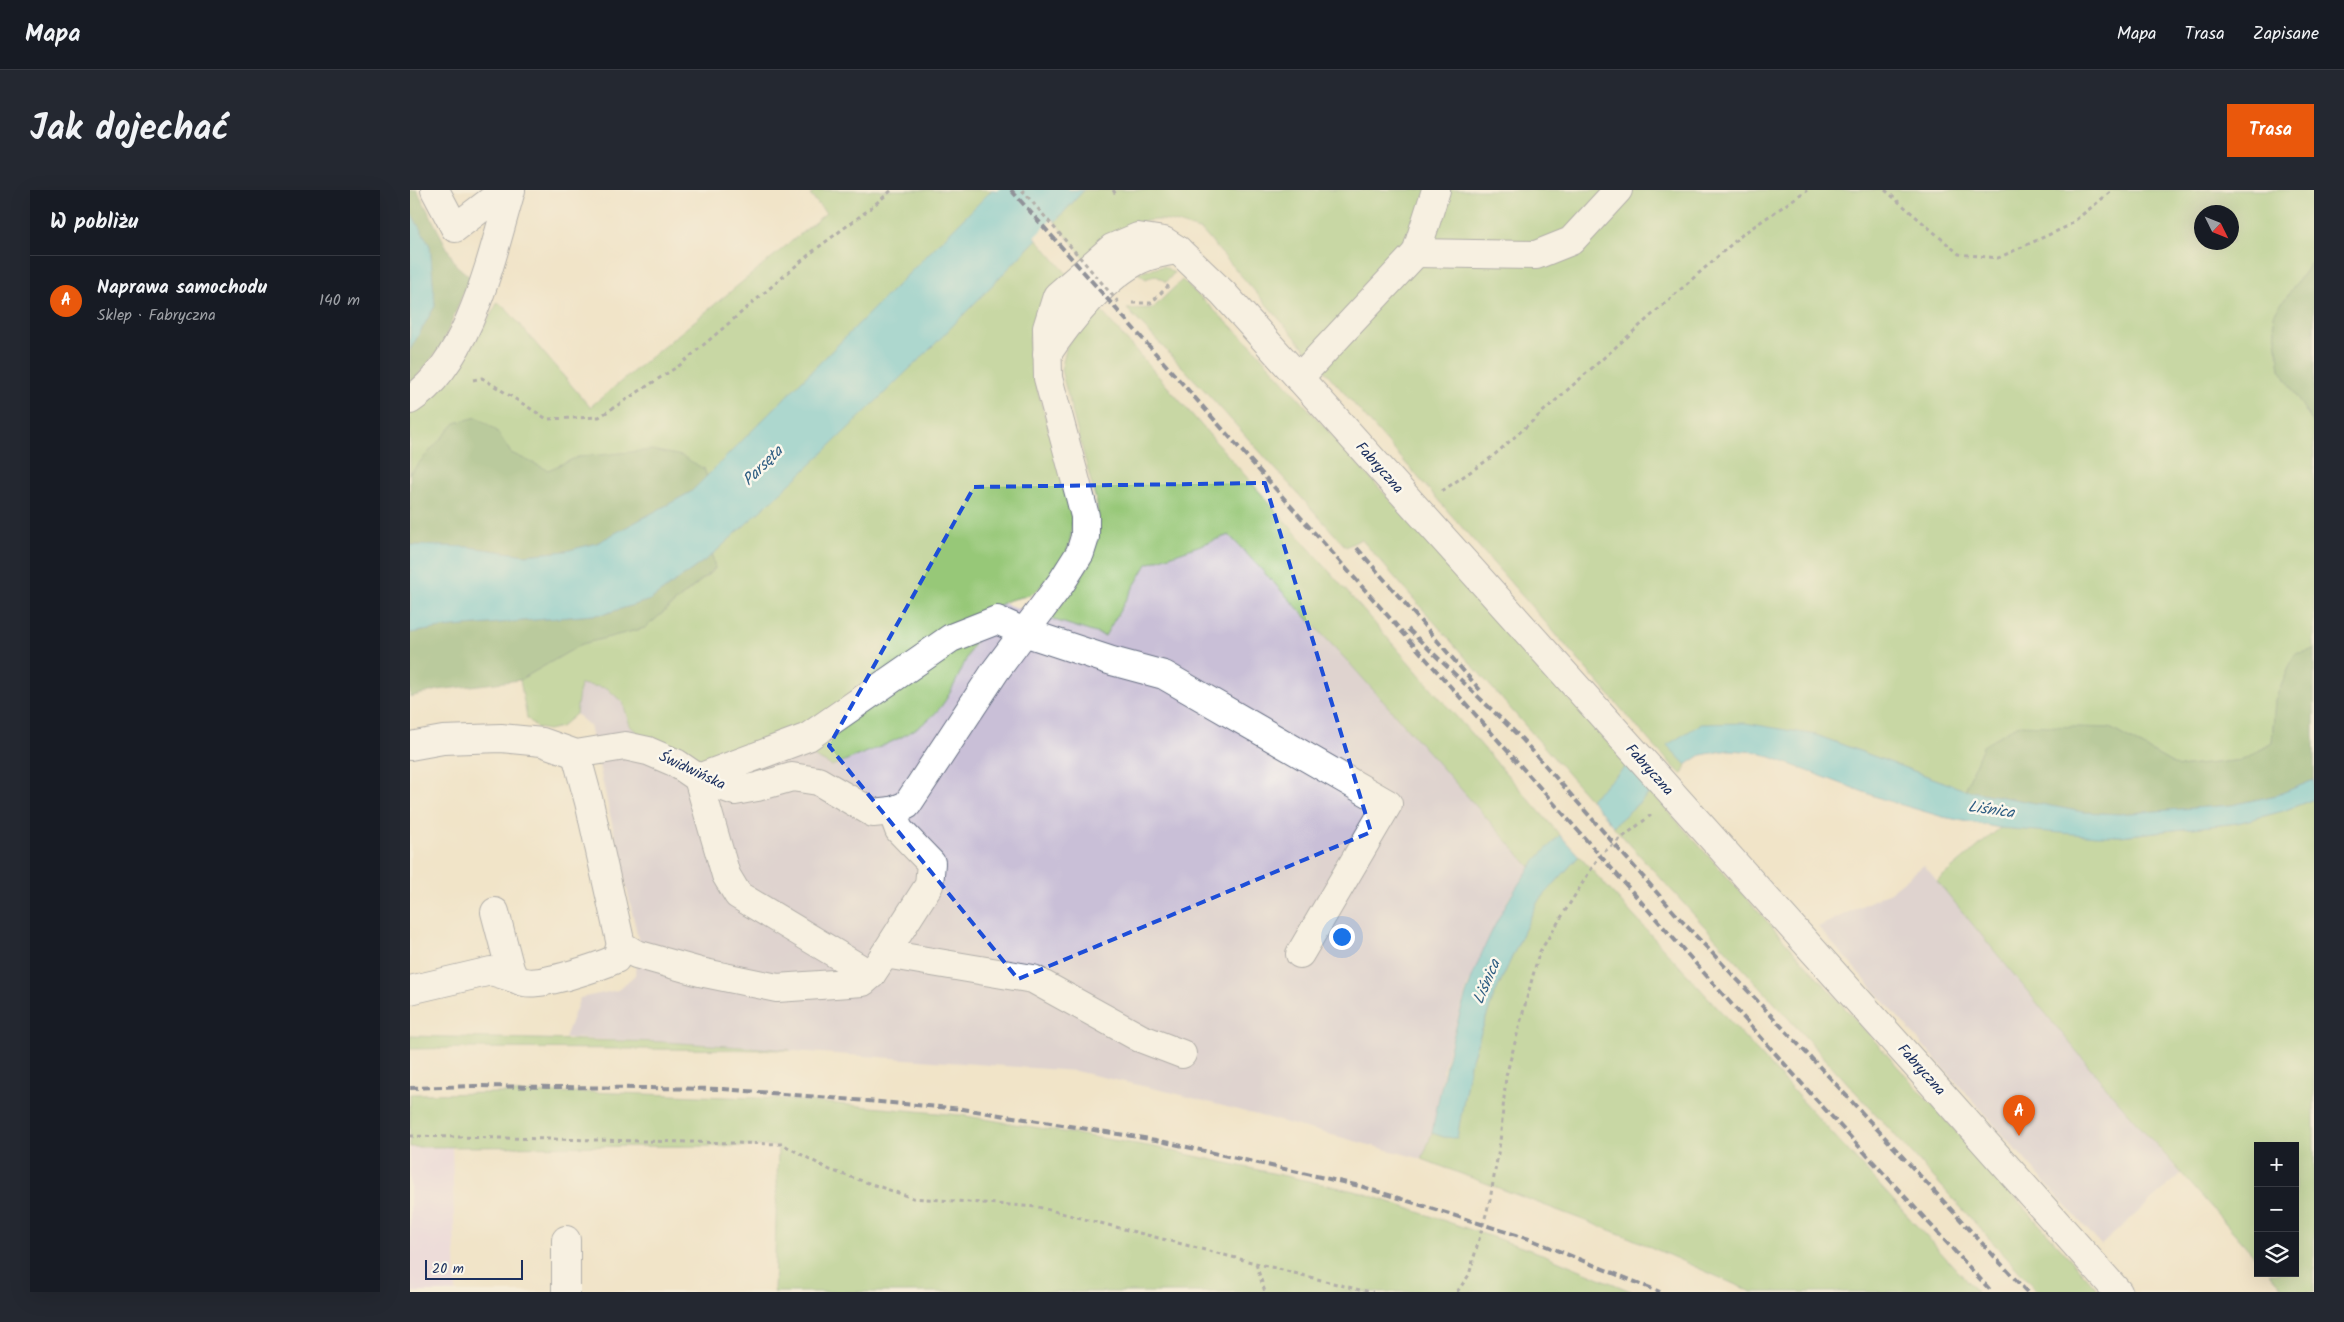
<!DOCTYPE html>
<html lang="pl">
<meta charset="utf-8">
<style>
body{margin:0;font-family:Kalam,sans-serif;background:#242831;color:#f1f3f6}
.controls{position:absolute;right:15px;bottom:15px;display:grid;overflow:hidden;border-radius:0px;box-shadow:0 5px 20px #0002}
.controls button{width:45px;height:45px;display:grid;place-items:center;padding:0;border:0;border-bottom:1px solid #363941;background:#171b24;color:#f1f3f6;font:25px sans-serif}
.compass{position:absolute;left:1784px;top:15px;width:45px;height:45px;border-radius:50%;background:#171b24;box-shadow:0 5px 20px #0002;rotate:133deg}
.scale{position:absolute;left:15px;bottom:12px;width:98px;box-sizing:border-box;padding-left:5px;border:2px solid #1b2f5e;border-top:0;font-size:14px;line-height:18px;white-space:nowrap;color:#1b2f5e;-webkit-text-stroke:4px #fbf7ec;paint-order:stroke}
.you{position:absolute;left:931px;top:746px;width:18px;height:18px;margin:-12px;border:4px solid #fff;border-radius:50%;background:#1a73e8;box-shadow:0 0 0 8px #1a73e833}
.badge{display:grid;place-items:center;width:32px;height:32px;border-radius:50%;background:#ea580c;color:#fff;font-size:16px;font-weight:700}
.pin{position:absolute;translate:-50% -41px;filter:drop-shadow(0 1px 2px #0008)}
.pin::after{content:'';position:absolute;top:26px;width:18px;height:15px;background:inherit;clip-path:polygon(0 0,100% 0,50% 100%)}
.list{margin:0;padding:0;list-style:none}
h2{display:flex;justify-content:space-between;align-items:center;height:65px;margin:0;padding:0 20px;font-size:21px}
h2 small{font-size:16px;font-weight:400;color:#9ea1a6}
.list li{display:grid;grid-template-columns:32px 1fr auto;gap:15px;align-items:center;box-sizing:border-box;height:90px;padding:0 20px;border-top:1px solid #363941}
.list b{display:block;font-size:19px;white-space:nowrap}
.list p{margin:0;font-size:16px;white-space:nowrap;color:#9ea1a6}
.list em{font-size:16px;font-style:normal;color:#9ea1a6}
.icon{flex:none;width:28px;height:28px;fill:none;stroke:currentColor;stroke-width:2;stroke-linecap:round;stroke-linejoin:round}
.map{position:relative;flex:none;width:1904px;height:1102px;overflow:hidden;border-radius:0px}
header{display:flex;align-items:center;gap:30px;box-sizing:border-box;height:70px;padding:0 25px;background:#171b24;border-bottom:1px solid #363941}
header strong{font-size:24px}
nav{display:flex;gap:28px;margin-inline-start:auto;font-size:18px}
.intro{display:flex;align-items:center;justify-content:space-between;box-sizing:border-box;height:120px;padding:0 30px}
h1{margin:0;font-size:35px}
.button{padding:12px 22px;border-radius:0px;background:#ea580c;color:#fff;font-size:18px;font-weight:700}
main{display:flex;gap:30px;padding:0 30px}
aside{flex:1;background:#171b24;border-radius:0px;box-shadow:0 5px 20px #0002}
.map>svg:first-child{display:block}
</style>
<header>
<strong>Mapa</strong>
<nav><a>Mapa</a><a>Trasa</a><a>Zapisane</a></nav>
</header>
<div class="intro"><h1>Jak dojechać</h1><a class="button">Trasa</a></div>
<main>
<aside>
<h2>W pobliżu<small></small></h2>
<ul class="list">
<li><span class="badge">A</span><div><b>Naprawa samochodu</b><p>Sklep · Fabryczna</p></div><em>140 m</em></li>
</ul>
</aside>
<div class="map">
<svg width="1904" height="1102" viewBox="0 0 1904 1102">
<rect width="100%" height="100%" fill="#fbf7ec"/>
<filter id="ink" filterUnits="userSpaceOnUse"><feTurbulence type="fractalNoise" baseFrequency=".02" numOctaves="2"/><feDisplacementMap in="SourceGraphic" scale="10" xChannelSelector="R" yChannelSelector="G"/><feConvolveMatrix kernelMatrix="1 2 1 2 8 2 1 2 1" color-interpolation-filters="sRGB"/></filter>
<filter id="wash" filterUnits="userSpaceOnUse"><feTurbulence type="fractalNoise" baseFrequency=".0096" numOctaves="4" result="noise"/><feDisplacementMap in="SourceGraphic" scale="20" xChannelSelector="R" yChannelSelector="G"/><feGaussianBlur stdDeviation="1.12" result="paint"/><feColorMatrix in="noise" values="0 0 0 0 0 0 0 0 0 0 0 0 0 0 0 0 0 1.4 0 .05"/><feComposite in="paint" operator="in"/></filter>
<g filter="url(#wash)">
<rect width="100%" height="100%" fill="#f1e4c8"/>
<path fill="#e8d2ee" d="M42 957 46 1102H0V958Z"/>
<g fill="#c9bfd7">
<path d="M819 345 941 475 1120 677 1098 709 1057 797 1034 876 1022 943 1012 969 764 903 665 881 255 852 155 848 170 808 208 800 225 785 228 748 180 536 166 524 170 494 197 498 213 513 220 536 535 511 574 435 591 413 695 446 737 374Z"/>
<path d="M1514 675 1705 908 1771 984 1691 1055 1408 737 1480 702Z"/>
</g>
<g fill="#97c878" stroke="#597c6b" fill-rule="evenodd">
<path d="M406 0H582L297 287 294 278 168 267 138 280 101 263 86 240 45 233 0 283V224C42 198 64 153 88 112L98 121 180 217 416 23 400 5Z"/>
<path d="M674 0H1904V69L1863 125 1870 179 1904 235V460L1885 464 1865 510 1862 553 1833 570 1769 577 1700 538 1573 556 1555 600 1406 545 1258 555 1276 575 1272 585 1243 555 792 41C778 37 760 29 746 30 717 31 696 50 675 69L645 32ZM1792 22H1822V52H1792Z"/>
<path d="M627 49 657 84 637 105 626 123 619 152 623 184 661 319C664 350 659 365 638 388 634 392 630 398 625 402 615 409 599 407 590 415 563 441 555 480 535 511 513 546 459 560 422 576L377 552 308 587 229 544 220 536 213 513 197 498 170 494 166 524 151 537 138 540 127 538 117 528 110 490 172 454 235 438 305 379 302 365C414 263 521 157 627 49Z"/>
<path d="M754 76 764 83 756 92 745 85 736 89 728 83Z"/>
<path d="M772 90 841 155 1218 575 1180 609 951 349 936 357 796 202 717 119 743 118Z"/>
<path d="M686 115 1150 645 1120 677 941 475 819 345 737 374 695 446 641 429 680 374 689 340 687 314 651 180 657 155Z"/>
<path d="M1241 602 1690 1102H1628L1203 636Z"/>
<path d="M1904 609V1102H1876L1859 1083H1885V956H1848V1070L1705 908 1527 691 1590 638 1710 646 1827 633 1873 621Z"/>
<path d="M1169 666 1567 1102H1342L1218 1047 1012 969 1022 943 1034 947H1047L1060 874 1083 808 1127 713Z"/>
<path d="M0 846 255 852 380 860 61 858 0 859Z"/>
<path d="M179 902 372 909 550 925 744 957 953 1003 1135 1065 1223 1102H364L368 956 0 957V904Z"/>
</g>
<g fill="#79ac68" stroke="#4a6e63">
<path d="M0 0H7L46 75 60 87 31 157 0 195V160L25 116 20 56 0 21Z"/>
<path d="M1904 69V235L1870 179 1863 125Z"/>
<path d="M67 227 86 240 101 263 138 280 168 267 242 260 272 266 294 279 297 287 281 302 187 353 156 361 115 365 59 357 0 355V283L45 233Z"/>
<path d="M302 365 305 378 235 438 172 454 110 490 28 500 0 507V443L31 438 194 424 240 410Z"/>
<path d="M1904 460V590L1867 605 1822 615 1709 624 1673 622 1555 600 1573 556 1607 535 1700 538 1769 577 1833 570 1862 553 1865 510 1885 464Z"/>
</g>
<g fill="#5cc7d6" stroke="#3c7b9a">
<path d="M582 0H585L627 49 522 157 394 281 302 365 240 410 194 424 31 438 0 443V355L59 357 115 365 156 361 187 353 281 302Z"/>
<path d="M617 0H674L645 32Z"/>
<path d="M0 21 20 56 25 116 0 160Z"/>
<path d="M1335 533 1406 545 1555 600 1673 622 1709 624 1822 615 1867 605 1904 590V609L1873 621 1827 633 1710 646H1688L1590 638 1533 627 1475 610 1347 562 1319 560 1291 565 1276 575 1257 555 1291 534Z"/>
<path d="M1218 575 1241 602 1203 636 1180 609Z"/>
<path d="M1150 645 1169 666 1127 713 1083 808 1060 874 1047 948 1034 947 1022 943C1039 850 1063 756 1119 679 1128 666 1140 656 1150 645Z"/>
</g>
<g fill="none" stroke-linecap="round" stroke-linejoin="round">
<path stroke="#5cc7d6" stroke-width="59" d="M550 82 629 0"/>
</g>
</g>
<g filter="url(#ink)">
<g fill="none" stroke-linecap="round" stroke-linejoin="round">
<defs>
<g id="minor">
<path d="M25 0 45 38 95 0"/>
<path d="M1006 63 1126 65 1161 51 1208 0"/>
<path d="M637 164C658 132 696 85 731 69 743 64 756 62 768 60"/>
<path d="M889 188 1006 63 1026 0"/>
<path d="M0 210C60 171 82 65 101 0"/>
<path d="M0 556 33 550 91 548 132 552 166 564 215 556 238 561 266 573 288 588 325 601 347 597 382 587 408 591 463 623 482 621 497 615 586 480 651 393 670 363 675 347V326L669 303 638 188 637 138 647 106 702 58 728 47 754 51 768 60 813 103 1513 883 1708 1102"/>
<path d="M166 564 179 612 211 755 226 764 290 782 367 798 453 792 461 785 475 764 623 789 730 848 772 864"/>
<path d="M85 722 100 779 104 788C107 789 111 792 115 792 132 796 188 777 206 769L211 755"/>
<path d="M475 764 519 695 521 673 489 640 482 621"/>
<path d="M461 785 328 705 316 685 288 588 398 547 541 448 587 430 614 442 702 471 754 485 978 614 890 764"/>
<path d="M0 800 81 781 104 788"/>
<path d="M156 1102V1050"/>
</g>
</defs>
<use href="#minor" stroke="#666e83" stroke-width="30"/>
<g stroke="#666e83" stroke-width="3" stroke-dasharray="4 4" stroke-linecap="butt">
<path d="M703 0 707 6"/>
<path d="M1475 0 1549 64 1588 68 1658 36 1703 0"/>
<path d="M722 113H741L760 94"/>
<path d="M63 190 72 188 137 229 189 227 270 175 402 62 457 21 482 0"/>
<path d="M1032 301 1082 267 1333 44 1397 0"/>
<path d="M0 946 372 954 420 980 503 1008 628 1017 950 1100 963 1102"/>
<path d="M846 1074 855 1102"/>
<path d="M1047 1102 1059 1085 1080 1010 1090 952 1096 886 1129 763 1190 665 1241 625"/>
</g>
<use href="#minor" stroke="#fff" stroke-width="28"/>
<g stroke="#1b2f5e" stroke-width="4" stroke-dasharray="8 4" stroke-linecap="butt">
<path d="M601 0 1402 905 1582 1102"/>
<path d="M947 358 1070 500"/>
<path d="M998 439 1112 549 1271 730 1421 889 1617 1102"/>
<path d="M0 898 64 896 313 899 553 919 746 950 950 996 1119 1049 1250 1102"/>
</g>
<path stroke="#666e83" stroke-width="3" stroke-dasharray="4 4" stroke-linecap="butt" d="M612 0 709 113"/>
</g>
</g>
<path d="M0 0H1904V1102H0ZM855 293 961 642 608 789 419 556 564 297Z" fill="#f1e4c8" fill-opacity=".55" fill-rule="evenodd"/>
<path fill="none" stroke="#1d4ed8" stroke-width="4" stroke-dasharray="10 6" stroke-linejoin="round" d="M855 293 961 642 608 789 419 556 564 297Z"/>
<g text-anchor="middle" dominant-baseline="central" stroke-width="5" stroke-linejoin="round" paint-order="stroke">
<g font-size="15" fill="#1b2f5e" stroke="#fbf7ec">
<text transform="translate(969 278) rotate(48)">Fabryczna</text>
<text transform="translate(1239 580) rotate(48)">Fabryczna</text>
<text transform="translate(282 581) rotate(25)">Świdwińska</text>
<text transform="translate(1511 880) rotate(48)">Fabryczna</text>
</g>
<g font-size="16" font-style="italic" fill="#2e5d82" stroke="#fbf7ec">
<text transform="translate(353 276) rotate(-45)">Parsęta</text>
<text transform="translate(1581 620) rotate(8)">Liśnica</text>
<text transform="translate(1077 792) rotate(-67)">Liśnica</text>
</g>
</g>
</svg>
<div class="controls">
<button>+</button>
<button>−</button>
<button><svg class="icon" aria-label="layers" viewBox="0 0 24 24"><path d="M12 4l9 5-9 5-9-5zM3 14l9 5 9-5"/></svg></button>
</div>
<svg class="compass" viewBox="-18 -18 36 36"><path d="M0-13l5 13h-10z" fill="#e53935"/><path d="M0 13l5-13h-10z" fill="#9ea1a6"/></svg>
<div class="scale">20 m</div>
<div class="you"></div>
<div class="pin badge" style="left:1609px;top:946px">A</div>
</div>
</main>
